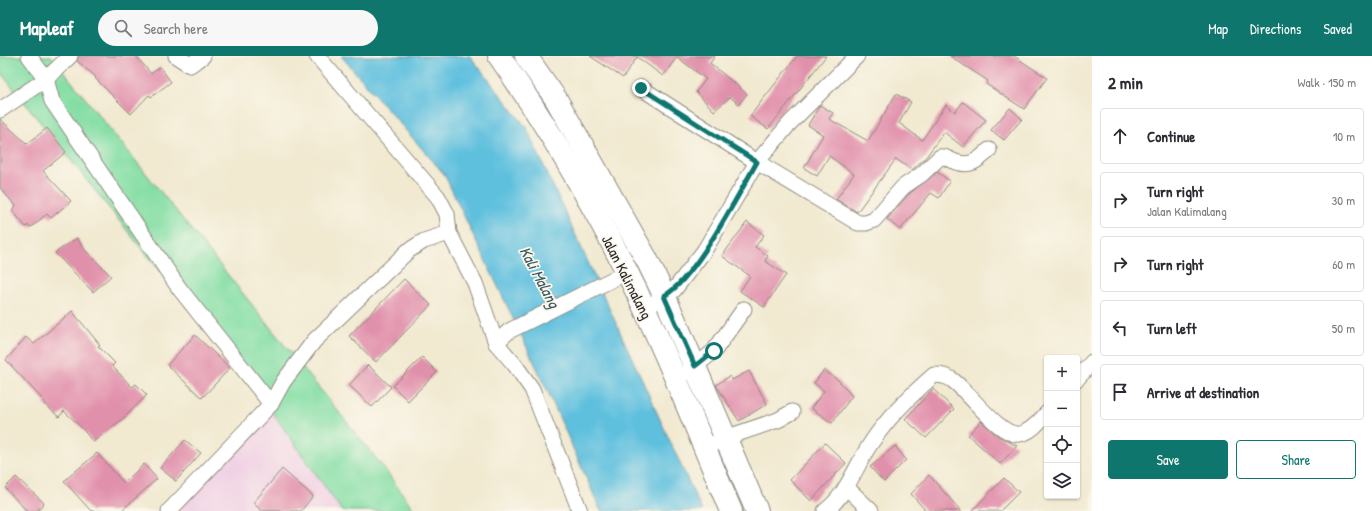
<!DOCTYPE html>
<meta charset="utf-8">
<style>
body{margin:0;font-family:"Patrick Hand",sans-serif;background:#f7f7f7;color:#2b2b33}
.controls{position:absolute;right:12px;bottom:12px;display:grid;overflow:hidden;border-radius:4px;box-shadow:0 1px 3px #0004}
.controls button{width:36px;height:36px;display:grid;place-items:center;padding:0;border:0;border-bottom:1px solid #e1e1e2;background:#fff;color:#2b2b33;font:20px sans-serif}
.stop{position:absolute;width:12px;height:12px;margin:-9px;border:3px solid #0f766e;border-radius:50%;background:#fff}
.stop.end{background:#0f766e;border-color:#fff;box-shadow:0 1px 4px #0008}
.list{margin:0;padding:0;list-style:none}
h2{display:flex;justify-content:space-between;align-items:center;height:52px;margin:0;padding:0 16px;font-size:17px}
h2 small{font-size:13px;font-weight:400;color:#7c7c81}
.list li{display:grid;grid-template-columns:26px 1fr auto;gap:12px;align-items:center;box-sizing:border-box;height:56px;margin:0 8px 8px;padding:0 8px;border:1px solid #e1e1e2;border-radius:4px}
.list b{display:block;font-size:15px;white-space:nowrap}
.list p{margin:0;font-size:13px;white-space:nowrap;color:#7c7c81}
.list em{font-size:13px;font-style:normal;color:#7c7c81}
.actions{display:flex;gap:8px;padding:12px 16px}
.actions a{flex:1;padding:9px 0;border:1px solid #0f766e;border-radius:4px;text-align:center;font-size:14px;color:#0f766e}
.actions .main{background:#0f766e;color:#fff}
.icon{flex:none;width:22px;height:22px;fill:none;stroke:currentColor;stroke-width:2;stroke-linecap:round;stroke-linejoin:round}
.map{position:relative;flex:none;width:1092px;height:455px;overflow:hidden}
header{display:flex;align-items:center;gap:24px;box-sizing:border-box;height:56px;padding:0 20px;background:#0f766e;color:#fff}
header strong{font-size:19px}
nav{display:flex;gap:22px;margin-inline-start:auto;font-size:14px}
.search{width:280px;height:36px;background:#f7f7f7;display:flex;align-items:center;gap:10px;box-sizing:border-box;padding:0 14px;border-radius:22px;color:#7c7c81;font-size:15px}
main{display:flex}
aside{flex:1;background:#fff}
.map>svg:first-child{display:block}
</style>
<header>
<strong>Mapleaf</strong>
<div class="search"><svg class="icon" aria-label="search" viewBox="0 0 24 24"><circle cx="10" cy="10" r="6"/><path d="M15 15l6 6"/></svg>Search here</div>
<nav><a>Map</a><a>Directions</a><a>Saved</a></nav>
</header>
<main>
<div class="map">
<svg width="1092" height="455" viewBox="0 0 1092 455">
<rect width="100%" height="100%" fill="#fbf7ec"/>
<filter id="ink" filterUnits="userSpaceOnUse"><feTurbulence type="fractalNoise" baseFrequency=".025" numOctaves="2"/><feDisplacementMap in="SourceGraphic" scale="8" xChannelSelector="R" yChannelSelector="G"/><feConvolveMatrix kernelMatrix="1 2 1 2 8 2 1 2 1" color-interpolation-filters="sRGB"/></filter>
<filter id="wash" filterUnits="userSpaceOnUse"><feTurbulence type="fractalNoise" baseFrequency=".012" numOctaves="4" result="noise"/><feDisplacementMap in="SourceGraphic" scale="16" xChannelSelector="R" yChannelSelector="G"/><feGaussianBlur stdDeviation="0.9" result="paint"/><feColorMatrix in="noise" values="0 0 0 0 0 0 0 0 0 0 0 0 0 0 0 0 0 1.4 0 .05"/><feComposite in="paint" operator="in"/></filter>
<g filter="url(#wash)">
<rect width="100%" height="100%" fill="#f1e9d0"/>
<path fill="#f0d0e4" d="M267 349 342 455H173Z"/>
<path fill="#84dea4" stroke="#588468" d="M0 0H51L383 411 415 455H342L267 349 0 16Z"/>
<path fill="#5fc0de" stroke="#457684" d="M341 0H470L526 71 702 455H601L544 327 444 118Z"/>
<g id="blocks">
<g fill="#e190ab">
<path d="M79 0H136L151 18 160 11 171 26 151 41 149 39 131 58 95 22 96 21 77 5Z"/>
<path d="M590 0H715L710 7 747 38 739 48 730 41 714 55 696 36 706 23 677 1 663 20 637 1 623 22Z"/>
<path d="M797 0H826L768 73 750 60Z"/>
<path d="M950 0H1014L1047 22 1024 53 986 28 988 25Z"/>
<path d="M896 38 911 46 899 67 922 84 946 49 955 56 963 46 986 64 963 91 944 76 926 101 912 114 896 103 857 156 836 143 854 118 829 100 817 120 804 112 823 79 808 69 820 49 833 57 829 63 868 85Z"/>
<path d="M1010 52 1022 63 1004 84 991 74Z"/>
<path d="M0 63 27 88 47 72 66 96 43 115 71 145 51 162 47 158 30 172 28 169 26 171 12 154 16 150 0 132Z"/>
<path d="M937 116 950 125 939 142 931 137 900 174 887 163 909 138Z"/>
<path d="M747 166 764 179 755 191 768 200 765 205 786 219 764 251 740 235 750 220 722 200Z"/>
<path d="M77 182 85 194 111 220 93 236 55 197Z"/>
<path d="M404 223 431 249 376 306 349 280Z"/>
<path d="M72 255 100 289 98 290 115 307 112 310 132 331 136 328 147 339 125 361 93 386 82 372 64 355 59 361 44 348 45 346 6 304 26 281 34 288Z"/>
<path d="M195 279 230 312 202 342 167 309Z"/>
<path d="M422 301 437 316 408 345 393 330Z"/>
<path d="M368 309 391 331 372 351 349 329Z"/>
<path d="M824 314 839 325 852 340 832 367 811 352 824 335 814 327Z"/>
<path d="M749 315 767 348 739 365 716 329 730 320 732 324Z"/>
<path d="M933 333 954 353 926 382 905 363Z"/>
<path d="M981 365 998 380 1017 390 1000 408 968 379Z"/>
<path d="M185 384 201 397 176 425 160 412Z"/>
<path d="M825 387 846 407 811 445 790 424Z"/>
<path d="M895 390 906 404 884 426 870 411Z"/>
<path d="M97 397 124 427 144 408 157 423 121 455H91L64 425Z"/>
<path d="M282 413 313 440 301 455H262L253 447Z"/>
<path d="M929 419 961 455H926L911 438Z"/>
<path d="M16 421 44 447 37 455H27L5 432Z"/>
<path d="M1004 422 1019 436 1000 455H972Z"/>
</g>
</g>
</g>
<g filter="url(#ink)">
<use href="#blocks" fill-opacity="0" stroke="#8e8a7e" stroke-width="1"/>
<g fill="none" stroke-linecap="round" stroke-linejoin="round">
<defs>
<g id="minor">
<path d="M29 0 46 23 52 45 179 232 271 348"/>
<path d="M176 0 190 9 203 0"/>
<path d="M317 0 438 141 447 158 449 177 475 227 496 287 515 309 532 333 580 455"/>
<path d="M641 32 757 106 858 167H866L874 164 903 131 922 118 940 101C945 100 948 103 953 105 969 112 978 105 989 94"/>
<path d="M0 54 46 23 70 0"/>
<path d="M644 253 674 234 704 195 757 106 790 67 857 0"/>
<path d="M496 287 509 275 627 216"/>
<path d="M688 316 714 295 744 253"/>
<path d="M1077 323 1092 306"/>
<path d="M704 393 725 382 778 364 792 356"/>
<path d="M846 431 871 455"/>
<path d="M169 455 271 348 283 326 314 285 408 195 424 185 449 177"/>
<path d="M825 455C847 439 856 409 871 387 888 361 911 339 934 319 940 319 946 320 951 323 968 334 1000 382 1020 378 1031 376 1040 365 1047 357"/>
</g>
<g id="secondary">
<path d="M499 0C547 69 589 141 627 216 666 294 697 375 731 455"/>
<path d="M526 0 556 43 647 204 664 239 757 455"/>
</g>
</defs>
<use href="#minor" stroke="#8e8a7e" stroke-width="17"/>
<use href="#secondary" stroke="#8e8a7e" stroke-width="24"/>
<use href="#minor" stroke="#fff" stroke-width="15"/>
<use href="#secondary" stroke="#fff" stroke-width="22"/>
</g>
</g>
<g fill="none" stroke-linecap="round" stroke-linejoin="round" filter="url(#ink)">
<path stroke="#0f766e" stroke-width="5" d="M641 32 757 106C738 139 695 223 664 240L695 310 714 295"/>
</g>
<g text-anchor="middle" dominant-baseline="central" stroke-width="3.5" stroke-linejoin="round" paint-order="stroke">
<g font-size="15" fill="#2b2b2b" stroke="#fbf7ec">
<text transform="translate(627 221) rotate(63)">Jalan Kalimalang</text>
</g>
<g font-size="16" font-style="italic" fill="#3b5861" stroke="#fbf7ec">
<text transform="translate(540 221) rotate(62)">Kali Malang</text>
</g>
</g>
</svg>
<div class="controls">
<button>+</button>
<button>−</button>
<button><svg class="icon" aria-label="locate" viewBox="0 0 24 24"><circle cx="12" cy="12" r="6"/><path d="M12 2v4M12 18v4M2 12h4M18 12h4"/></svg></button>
<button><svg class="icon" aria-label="layers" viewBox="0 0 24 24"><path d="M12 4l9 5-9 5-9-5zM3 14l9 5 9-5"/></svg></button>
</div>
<div class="stop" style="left:714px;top:295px"></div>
<div class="stop end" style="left:641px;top:32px"></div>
</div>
<aside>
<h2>2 min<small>Walk · 150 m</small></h2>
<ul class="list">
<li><svg class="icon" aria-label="ahead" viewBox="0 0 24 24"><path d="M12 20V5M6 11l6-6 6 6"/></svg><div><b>Continue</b></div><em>10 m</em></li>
<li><svg class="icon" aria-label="right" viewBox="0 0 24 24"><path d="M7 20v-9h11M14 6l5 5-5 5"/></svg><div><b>Turn right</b><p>Jalan Kalimalang</p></div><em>30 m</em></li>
<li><svg class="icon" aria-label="right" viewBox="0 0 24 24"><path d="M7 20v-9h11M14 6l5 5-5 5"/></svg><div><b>Turn right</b></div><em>60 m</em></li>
<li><svg class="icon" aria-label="left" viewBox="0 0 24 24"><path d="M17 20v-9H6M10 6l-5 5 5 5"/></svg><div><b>Turn left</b></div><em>50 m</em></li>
<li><svg class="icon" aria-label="arrive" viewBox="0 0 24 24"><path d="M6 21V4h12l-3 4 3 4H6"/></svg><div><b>Arrive at destination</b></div></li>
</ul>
<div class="actions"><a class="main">Save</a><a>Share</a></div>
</aside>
</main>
